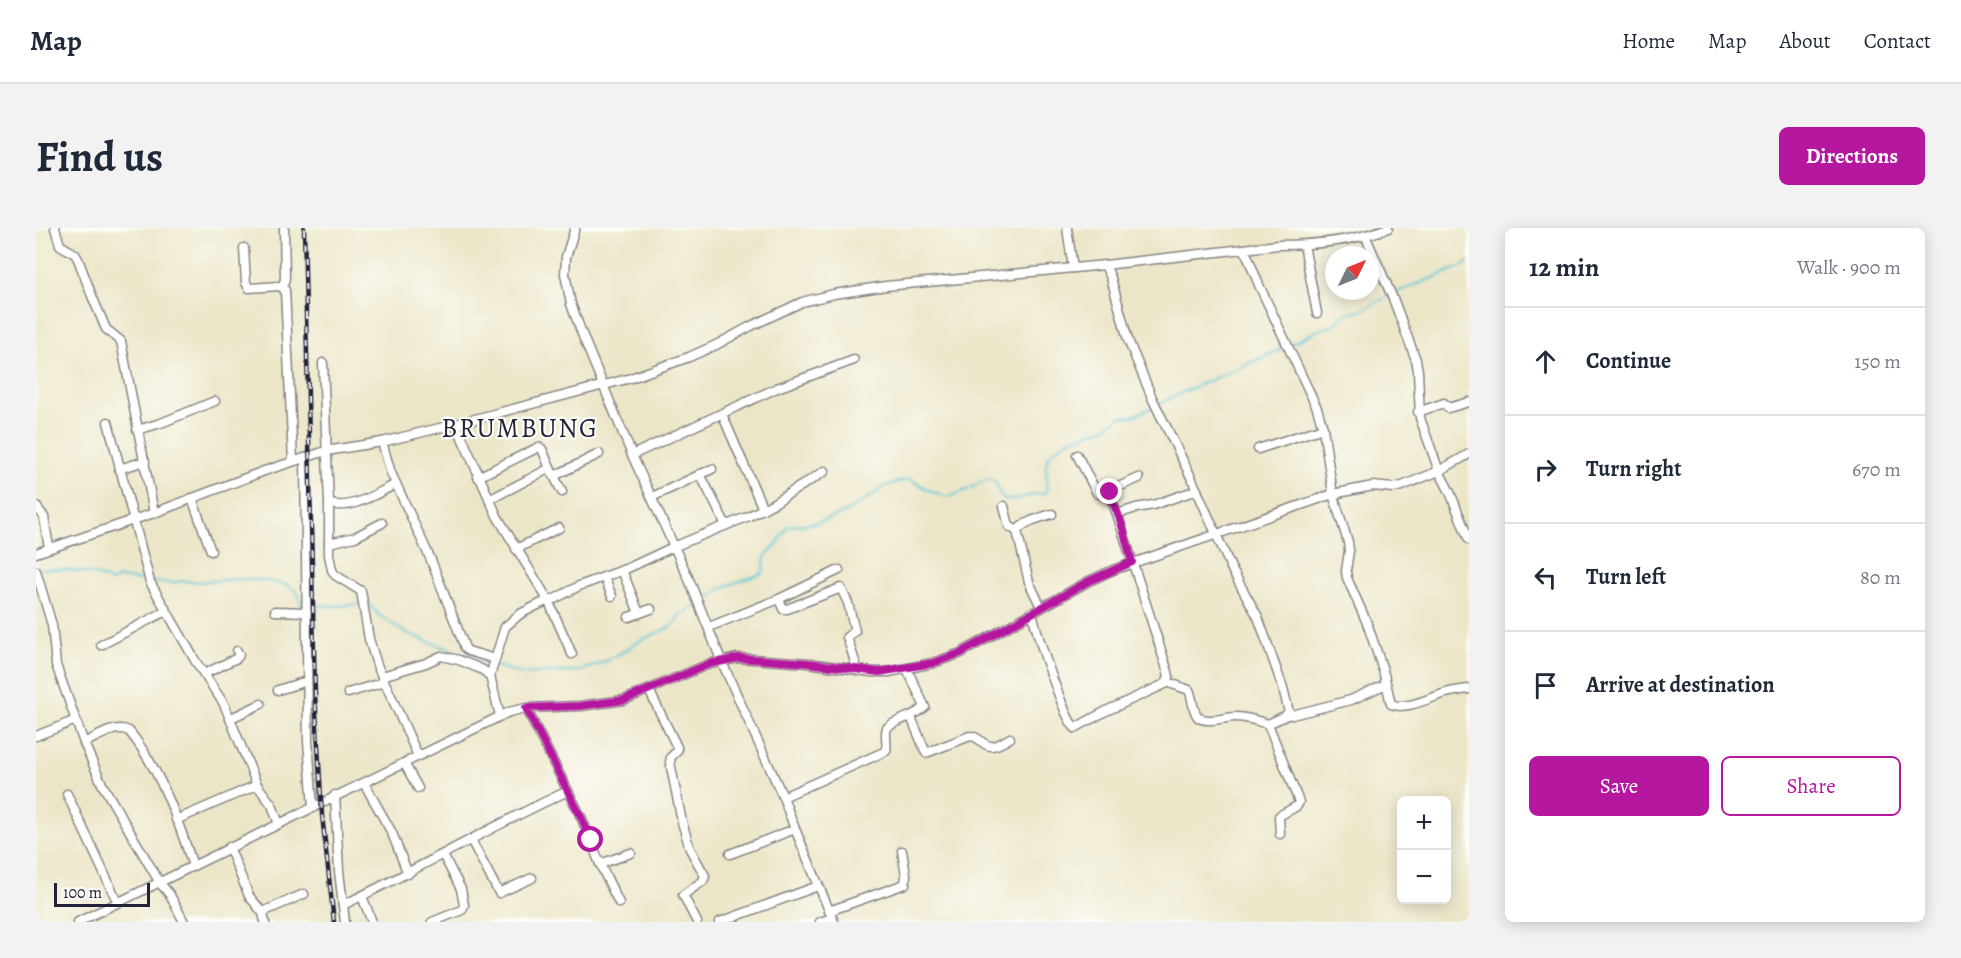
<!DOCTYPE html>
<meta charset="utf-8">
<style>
body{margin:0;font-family:Alegreya,serif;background:#f2f2f3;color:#1f2937}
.controls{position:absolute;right:18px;bottom:18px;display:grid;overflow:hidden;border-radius:9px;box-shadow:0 3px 15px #0003}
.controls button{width:54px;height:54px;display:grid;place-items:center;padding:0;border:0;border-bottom:2px solid #e0e1e3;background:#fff;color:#1f2937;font:30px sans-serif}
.compass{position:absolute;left:1289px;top:18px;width:54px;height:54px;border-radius:50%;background:#fff;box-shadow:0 3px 15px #0003;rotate:47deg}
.scale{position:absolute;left:18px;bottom:15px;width:96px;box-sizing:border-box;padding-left:6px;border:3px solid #22223b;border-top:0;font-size:16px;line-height:21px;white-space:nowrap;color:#22223b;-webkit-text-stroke:4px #fdfcf7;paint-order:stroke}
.stop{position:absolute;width:18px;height:18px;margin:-14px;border:4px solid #b5179e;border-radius:50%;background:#fff}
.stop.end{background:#b5179e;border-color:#fff;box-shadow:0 2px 6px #0008}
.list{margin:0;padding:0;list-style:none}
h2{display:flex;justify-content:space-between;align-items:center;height:78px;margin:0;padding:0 24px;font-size:26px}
h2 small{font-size:20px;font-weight:400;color:#747a83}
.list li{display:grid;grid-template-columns:39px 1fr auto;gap:18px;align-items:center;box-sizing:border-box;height:108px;padding:0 24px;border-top:2px solid #e0e1e3}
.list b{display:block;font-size:22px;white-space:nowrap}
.list em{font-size:20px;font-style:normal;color:#747a83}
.actions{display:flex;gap:12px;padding:18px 24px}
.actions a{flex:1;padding:14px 0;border:2px solid #b5179e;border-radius:9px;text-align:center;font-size:21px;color:#b5179e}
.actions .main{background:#b5179e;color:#fff}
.icon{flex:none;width:33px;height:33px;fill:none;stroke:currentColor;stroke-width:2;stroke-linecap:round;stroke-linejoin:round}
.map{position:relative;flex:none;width:1433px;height:694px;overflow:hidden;border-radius:9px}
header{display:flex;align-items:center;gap:36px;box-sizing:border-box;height:84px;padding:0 30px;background:#fff;border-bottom:2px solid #e0e1e3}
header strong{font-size:28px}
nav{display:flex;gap:33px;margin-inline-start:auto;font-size:21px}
.intro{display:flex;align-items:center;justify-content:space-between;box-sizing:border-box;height:144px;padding:0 36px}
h1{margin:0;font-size:42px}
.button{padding:15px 27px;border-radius:9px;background:#b5179e;color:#fff;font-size:21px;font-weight:700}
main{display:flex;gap:36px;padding:0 36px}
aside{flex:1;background:#fff;border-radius:9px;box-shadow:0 3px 15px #0003}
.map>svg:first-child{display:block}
</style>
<header>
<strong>Map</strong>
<nav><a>Home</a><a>Map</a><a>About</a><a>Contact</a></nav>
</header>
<div class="intro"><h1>Find us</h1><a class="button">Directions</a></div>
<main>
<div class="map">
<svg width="1433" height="694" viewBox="0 0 1433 694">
<rect width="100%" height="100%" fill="#fdfcf7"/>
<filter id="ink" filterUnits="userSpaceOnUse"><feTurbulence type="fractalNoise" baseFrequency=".0167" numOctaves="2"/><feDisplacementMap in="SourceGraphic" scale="12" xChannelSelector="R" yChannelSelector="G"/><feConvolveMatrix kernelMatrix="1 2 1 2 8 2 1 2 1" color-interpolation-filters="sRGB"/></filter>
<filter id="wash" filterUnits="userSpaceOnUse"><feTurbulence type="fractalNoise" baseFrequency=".008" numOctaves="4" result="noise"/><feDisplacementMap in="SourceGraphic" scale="24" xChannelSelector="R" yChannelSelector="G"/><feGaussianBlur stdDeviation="1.35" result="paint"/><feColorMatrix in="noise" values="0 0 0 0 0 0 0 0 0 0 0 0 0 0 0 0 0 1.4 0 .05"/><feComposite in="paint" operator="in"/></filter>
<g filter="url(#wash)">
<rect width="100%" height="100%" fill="#ece6c8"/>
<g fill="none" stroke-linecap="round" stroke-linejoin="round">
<g stroke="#5bc5d6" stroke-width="2">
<path d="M1359 65 1427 38 1433 34"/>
<path d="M1255 116 1282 102 1296 98 1310 86 1329 81 1354 67"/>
<path d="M3 341C24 341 58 342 75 354L82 350 111 353"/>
<path d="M116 354 135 355 146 353 161 354 199 351 226 352 251 357 261 364 266 377 304 378 323 376"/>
<path d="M666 374 690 358 727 345 729 329 740 318 752 298 780 295 808 285 852 257 873 251 895 263 911 269C919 266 928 264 935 260 944 255 949 249 959 253L964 266 969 272C985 273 995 264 1008 266L1011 259 1010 236 1014 226 1030 213 1068 200 1084 189 1098 188 1156 160 1250 119"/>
<path d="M329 376H333L344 388 370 405 454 437"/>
<path d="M460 438 486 446 544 443 570 433 592 421 599 415 636 398 644 387 661 377"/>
</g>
</g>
</g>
<g filter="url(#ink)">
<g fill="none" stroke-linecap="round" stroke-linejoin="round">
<defs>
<g id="minor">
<path d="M19 0 24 17 39 26 42 31 56 68 70 101 85 113 118 285"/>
<path d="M539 0 530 29 529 46 535 76 548 111 596 227 652 349 685 432 747 569 759 601 798 694"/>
<path d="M1031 0 1037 40"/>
<path d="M1329 7 1358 73 1380 132 1382 143 1384 190 1403 243 1414 264 1433 312"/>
<path d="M1268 17 1281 85"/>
<path d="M208 20 210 55 213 60 244 58 249 62 257 233"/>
<path d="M1209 22 1223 57 1281 180 1287 200 1297 266 1312 314 1313 323 1310 343 1311 350 1331 395 1347 442 1355 476C1368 483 1396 469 1410 465 1417 463 1425 462 1433 461"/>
<path d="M1069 37 1075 50 1092 112 1117 172 1155 249 1196 342 1222 389 1247 460 1253 484 1251 487 1232 496C1221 493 1211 489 1200 489 1190 489 1170 496 1162 489 1156 483 1157 469 1153 462L1131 454"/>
<path d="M247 59 249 50 248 0"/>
<path d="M287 135 293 275V327L296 342 299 347 325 363 333 411 341 437 382 528"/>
<path d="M1382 184 1408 175 1412 180 1433 174"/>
<path d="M686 186 727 281"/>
<path d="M72 194 114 354 160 434 188 476 221 557 236 577 243 596"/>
<path d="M420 196 461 288 512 372 536 426"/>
<path d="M101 202 125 195 179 173"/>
<path d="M346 214 355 245 395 332 429 420 432 423 459 431"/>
<path d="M1222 221 1287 200"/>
<path d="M596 227 741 160 818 132"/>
<path d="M1041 227 1061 265 1075 271 1081 286"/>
<path d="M269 230 272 513 277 580"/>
<path d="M83 241 109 233"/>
<path d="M664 246 690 297"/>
<path d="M518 248 526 264"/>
<path d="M442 249 503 219 506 221 514 240"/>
<path d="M616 269 676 241"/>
<path d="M156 270 175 323"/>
<path d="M1073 270 1075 262 1103 250"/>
<path d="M453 272 514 240 518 248 563 226"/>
<path d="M293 275C312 284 342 265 360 256"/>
<path d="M0 278 8 289 13 320"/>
<path d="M968 278 973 298 981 303"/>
<path d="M293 315 319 309 346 295"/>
<path d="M480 321 523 300"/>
<path d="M0 325 118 285 228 243 290 223 346 214 420 196 595 150 653 129 680 117 715 98 766 74 798 66 850 58 1069 37 1242 17C1279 17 1318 13 1352 0"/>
<path d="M586 342 603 385"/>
<path d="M0 343 16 397 20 437 48 515 66 556 124 655 134 667 148 694"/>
<path d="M568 349 576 368"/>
<path d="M743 371 747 381H751L805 360 812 375 819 403 811 409 822 443"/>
<path d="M513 374 543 358 590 341 637 319 713 288 738 275 789 243"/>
<path d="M1005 379 993 354 981 303C989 293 1004 290 1016 286"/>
<path d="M239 383 271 384"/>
<path d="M996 384C1003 414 1013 442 1024 470 1028 480 1032 493 1039 500L1070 483 1129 456 1133 449 1132 444 1081 286 1100 280 1117 277 1161 262"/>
<path d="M593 389 615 381"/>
<path d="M673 399 743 371 803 342"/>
<path d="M65 417 130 383"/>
<path d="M168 446 201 430 203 427 201 423"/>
<path d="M346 448 390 435 405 428 423 432 447 442 454 448 464 488"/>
<path d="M454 448 469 399 484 386 512 372"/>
<path d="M242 462 271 453"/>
<path d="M613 462 641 519V523L635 529 634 534 646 594 654 621 669 648 667 653 647 667 661 694"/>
<path d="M312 465 348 454"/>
<path d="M490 480 546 591 564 636 583 675"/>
<path d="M1251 486 1256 487 1315 472 1350 456"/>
<path d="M875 489 890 525 934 508C944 508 947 519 956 518 962 518 969 513 974 510"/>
<path d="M195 490 225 476"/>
<path d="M1232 496 1263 574 1261 578 1243 588 1244 606"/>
<path d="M0 508 40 492"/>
<path d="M48 515C61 509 80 496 93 503 124 541 142 592 157 638"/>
<path d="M368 535 382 560"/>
<path d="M328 555 356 605 372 646"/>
<path d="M31 566 82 675"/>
<path d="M299 567 303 643 309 694"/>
<path d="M747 569 850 523C852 517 848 505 851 500 856 493 879 489 889 479L871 441"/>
<path d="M140 592 221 557"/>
<path d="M435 612 463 665 496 650"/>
<path d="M193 619 213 668 227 685"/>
<path d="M694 626 759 601"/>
<path d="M564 636 595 625"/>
<path d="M326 668 336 694"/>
<path d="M307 677C383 641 455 598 532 563"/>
<path d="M793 683 869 656 870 647 866 623"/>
<path d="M42 694 473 484 490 480 544 478 588 472 673 436 702 430 772 435 835 444H853L897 435 925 425 1053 353 1077 342 1297 266 1337 258 1357 260 1366 258 1403 243 1433 226"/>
<path d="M229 694 227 685 229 683 268 666"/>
<path d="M396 694 426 682 428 677 425 661 407 627"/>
<path d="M684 694 782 658"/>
<path d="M784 694 796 690"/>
</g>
</defs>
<use href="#minor" stroke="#878482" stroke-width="11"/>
<use href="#minor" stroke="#fff" stroke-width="8"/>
<defs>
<path id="rail" d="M268 0 279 466 286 587 298 694"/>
</defs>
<use href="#rail" stroke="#22223b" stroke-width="4.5"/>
<use href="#rail" stroke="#fdfcf7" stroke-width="2" stroke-dasharray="7" stroke-linecap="butt"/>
</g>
</g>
<g fill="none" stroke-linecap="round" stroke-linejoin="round" filter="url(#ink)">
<path stroke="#b5179e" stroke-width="8" d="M555 612 546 591 490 480 544 478 588 472 673 436 702 430 772 435 843 444 897 435 925 425 1053 353 1096 334C1092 319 1083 279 1073 270L1074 264"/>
</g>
<g text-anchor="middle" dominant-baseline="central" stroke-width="4.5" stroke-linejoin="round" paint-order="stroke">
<g font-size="27" letter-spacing="1.5" fill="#22223b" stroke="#fdfcf7">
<text x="484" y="200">BRUMBUNG</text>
</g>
</g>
</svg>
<div class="controls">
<button>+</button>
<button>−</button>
</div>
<svg class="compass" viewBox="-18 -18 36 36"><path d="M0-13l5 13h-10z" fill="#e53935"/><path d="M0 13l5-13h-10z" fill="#747a83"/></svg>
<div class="scale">100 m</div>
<div class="stop" style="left:555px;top:612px"></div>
<div class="stop end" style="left:1074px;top:264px"></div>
</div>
<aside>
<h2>12 min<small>Walk · 900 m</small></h2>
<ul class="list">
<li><svg class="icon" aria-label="ahead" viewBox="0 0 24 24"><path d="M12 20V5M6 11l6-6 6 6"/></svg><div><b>Continue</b></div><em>150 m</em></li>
<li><svg class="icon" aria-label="right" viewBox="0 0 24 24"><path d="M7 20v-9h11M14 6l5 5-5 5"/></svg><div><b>Turn right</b></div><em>670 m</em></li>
<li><svg class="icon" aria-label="left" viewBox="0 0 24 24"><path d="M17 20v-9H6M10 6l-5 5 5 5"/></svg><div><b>Turn left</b></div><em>80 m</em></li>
<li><svg class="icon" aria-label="arrive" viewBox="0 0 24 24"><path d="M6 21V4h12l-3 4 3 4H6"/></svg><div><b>Arrive at destination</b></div></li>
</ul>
<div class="actions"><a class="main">Save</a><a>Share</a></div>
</aside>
</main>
